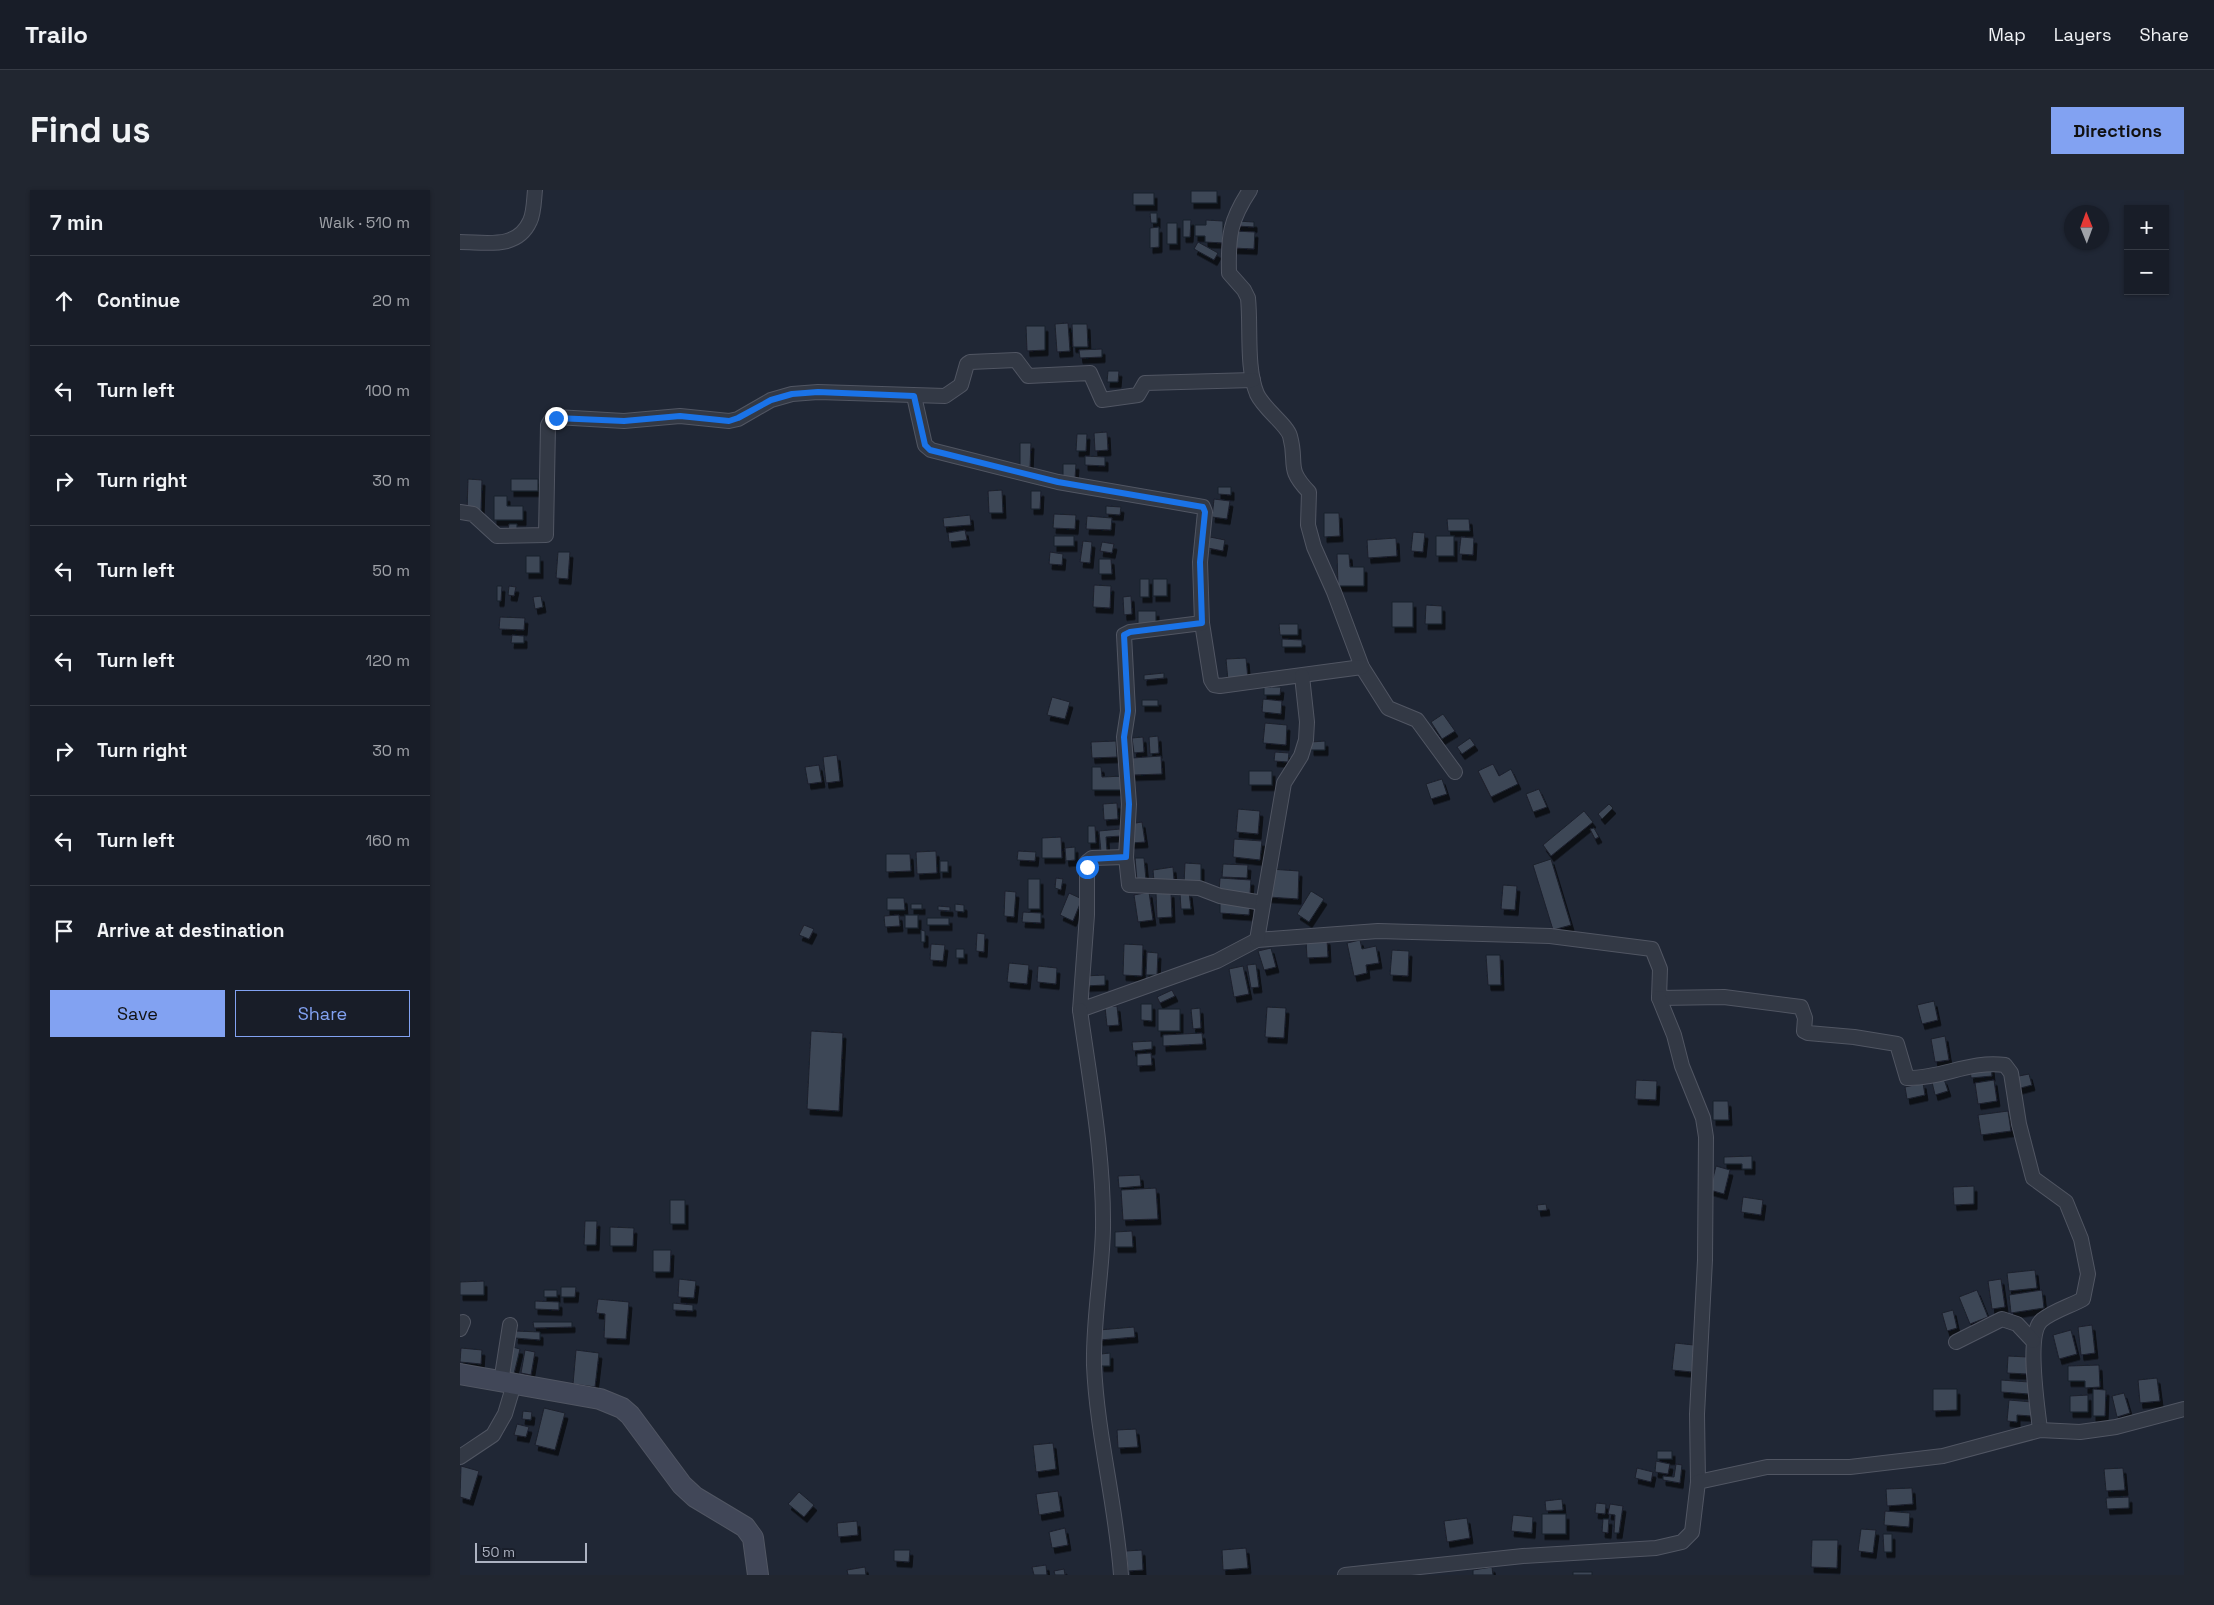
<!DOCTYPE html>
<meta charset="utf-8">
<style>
body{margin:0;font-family:"Space Grotesk",sans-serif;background:#212630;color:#f1f3f6}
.controls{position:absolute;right:15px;top:15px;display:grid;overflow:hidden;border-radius:0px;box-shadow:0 1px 4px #0004}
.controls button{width:45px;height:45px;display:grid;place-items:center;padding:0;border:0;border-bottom:1px solid #363b45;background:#181d28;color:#f1f3f6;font:25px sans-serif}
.compass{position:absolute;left:1604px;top:15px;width:45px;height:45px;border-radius:50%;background:#181d28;box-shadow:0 1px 4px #0004;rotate:359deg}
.scale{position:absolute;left:15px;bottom:12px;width:112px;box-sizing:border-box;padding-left:5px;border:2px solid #adb3c2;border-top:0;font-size:14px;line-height:18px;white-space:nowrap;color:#adb3c2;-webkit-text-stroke:4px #191e2a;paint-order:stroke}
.stop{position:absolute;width:15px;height:15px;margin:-11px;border:4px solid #1a73e8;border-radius:50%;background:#fff}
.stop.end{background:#1a73e8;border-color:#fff;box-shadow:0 1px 5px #0008}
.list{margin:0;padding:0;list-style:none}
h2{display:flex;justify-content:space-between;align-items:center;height:65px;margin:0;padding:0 20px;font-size:21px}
h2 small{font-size:16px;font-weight:400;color:#9fa2a8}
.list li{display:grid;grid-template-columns:32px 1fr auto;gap:15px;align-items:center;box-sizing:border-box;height:90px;padding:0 20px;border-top:1px solid #363b45}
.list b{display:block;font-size:19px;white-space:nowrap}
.list em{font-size:16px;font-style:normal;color:#9fa2a8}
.actions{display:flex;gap:10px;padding:15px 20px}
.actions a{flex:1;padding:11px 0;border:1px solid #82a2f2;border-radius:0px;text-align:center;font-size:18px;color:#82a2f2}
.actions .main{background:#82a2f2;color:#111}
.icon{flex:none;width:28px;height:28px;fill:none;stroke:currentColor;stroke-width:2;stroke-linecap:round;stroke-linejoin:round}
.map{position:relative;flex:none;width:1724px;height:1385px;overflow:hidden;border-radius:0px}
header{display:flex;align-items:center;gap:30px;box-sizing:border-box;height:70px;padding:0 25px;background:#181d28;border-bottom:1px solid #363b45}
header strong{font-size:24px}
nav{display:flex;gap:28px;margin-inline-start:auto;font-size:18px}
.intro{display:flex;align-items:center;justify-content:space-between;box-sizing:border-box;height:120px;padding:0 30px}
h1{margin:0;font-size:35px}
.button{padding:12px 22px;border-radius:0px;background:#82a2f2;color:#111;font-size:18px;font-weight:700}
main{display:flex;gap:30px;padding:0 30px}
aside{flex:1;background:#181d28;border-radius:0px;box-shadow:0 1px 4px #0004}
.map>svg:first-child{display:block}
</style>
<header>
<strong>Trailo</strong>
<nav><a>Map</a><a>Layers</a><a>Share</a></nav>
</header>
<div class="intro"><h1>Find us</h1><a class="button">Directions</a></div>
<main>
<aside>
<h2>7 min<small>Walk · 510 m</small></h2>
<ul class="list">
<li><svg class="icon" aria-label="ahead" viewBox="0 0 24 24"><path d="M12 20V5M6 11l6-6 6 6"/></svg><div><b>Continue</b></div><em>20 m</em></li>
<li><svg class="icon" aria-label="left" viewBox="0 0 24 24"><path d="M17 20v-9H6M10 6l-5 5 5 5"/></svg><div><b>Turn left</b></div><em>100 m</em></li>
<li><svg class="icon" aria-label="right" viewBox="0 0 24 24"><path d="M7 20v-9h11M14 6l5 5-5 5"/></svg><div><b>Turn right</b></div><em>30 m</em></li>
<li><svg class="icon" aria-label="left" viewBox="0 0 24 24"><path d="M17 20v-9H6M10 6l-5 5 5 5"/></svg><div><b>Turn left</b></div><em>50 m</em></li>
<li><svg class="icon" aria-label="left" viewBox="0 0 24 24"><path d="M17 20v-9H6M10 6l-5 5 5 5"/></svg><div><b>Turn left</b></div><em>120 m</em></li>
<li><svg class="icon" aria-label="right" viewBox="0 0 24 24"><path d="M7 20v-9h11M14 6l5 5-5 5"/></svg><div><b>Turn right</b></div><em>30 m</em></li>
<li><svg class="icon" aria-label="left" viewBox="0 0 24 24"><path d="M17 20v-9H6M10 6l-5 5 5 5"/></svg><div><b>Turn left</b></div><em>160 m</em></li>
<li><svg class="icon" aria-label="arrive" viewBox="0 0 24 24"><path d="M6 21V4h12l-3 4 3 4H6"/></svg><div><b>Arrive at destination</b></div></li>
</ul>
<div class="actions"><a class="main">Save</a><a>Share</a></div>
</aside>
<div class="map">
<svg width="1724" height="1385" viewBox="0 0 1724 1385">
<defs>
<filter id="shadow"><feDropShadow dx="3" dy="5.5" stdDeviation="0" flood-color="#0009"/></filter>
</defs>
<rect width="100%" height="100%" fill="#202735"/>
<g fill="#3e4656" stroke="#1b202c" filter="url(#shadow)">
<rect x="731" y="1" width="26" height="12"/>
<rect x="673" y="3" width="21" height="12"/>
<path d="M690 23H697V33H691Z"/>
<path d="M723 30H731L730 47H723Z"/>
<path d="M746 30 763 31V53L745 52V46H735V35H746Z"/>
<path d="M777 31 794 32V37L776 36Z"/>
<rect x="707" y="33" width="10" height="21"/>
<path d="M699 37V57L690 58V38Z"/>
<path d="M774 41 795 42 794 59 773 58Z"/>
<path d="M738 52 758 63 754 70 734 59Z"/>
<path d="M608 133 610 161 597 162 595 134Z"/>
<path d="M612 134H627L628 157H613Z"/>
<path d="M566 136H585V160L567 161Z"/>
<path d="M642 159V167L620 168 619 160Z"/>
<path d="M648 181H659L658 192H647Z"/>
<path d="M647 242 648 260 635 261 634 243Z"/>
<path d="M617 244H627L626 261H616Z"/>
<path d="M560 253H571L570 277H560Z"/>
<path d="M625 266 645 267V276L625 275Z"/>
<path d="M603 274H616L615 288H603Z"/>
<path d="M8 289 22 290 21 321H7Z"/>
<rect x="51" y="289" width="27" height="12"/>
<path d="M758 297H771V305L758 304Z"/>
<path d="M542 300 543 323H529L528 301Z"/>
<path d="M571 301H581L580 319H571Z"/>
<path d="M34 306H47V316H63V330H34Z"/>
<path d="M754 309 770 311 767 329 752 327Z"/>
<path d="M646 316 661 317 660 325 646 324Z"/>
<path d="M864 323H879L880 346 864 347Z"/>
<path d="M594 324 616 325 615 339 593 338Z"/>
<path d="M510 325 511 335 484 337 483 328Z"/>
<path d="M627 326 652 328 651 340 626 339Z"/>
<path d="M987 329H1009L1010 341H988Z"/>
<path d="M49 334H57V340H48Z"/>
<path d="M505 340 507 350 489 352 488 343Z"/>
<path d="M953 342 965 343 963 362 951 361Z"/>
<rect x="594" y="346" width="20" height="10"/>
<rect x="976" y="346" width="18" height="20"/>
<path d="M750 347 765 350 763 361 748 358Z"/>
<path d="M1001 347 1014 348 1013 365 999 364Z"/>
<path d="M936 348 937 366 908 368 907 350Z"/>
<path d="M623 351 632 352 630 373 620 372Z"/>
<path d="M642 352 654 354 652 363 640 361Z"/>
<path d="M98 362H110L108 389 96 388Z"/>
<path d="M590 362 603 364 602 375 589 374Z"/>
<path d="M877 364H889L890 377H904V396H878Z"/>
<rect x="66" y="366" width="14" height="17"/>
<path d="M639 369H651L652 384H639Z"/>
<rect x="680" y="389" width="9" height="18"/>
<rect x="693" y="389" width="14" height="17"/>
<path d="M634 395 651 396 650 418 633 417Z"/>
<path d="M37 396H42L41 411H37Z"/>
<path d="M49 396 56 397 54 406 48 405Z"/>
<path d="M81 406 83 417 75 419 73 407Z"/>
<path d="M671 406 672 424 664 425 663 407Z"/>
<rect x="932" y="412" width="21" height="25"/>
<path d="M966 415 982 416V434H965Z"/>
<rect x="678" y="421" width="18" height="15"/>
<path d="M40 427 65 428 64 440 39 439Z"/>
<path d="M819 434H838V445H820Z"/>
<path d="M52 445 64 446V453H51Z"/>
<path d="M822 449 842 450V457H822Z"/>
<path d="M786 468 788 489 768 491 766 469Z"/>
<path d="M704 483V488L684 490V485Z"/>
<path d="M804 497H821L820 505H804Z"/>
<path d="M592 507 610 512 605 529 587 525Z"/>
<path d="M803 509 822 511 821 524 802 522Z"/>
<rect x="682" y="510" width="16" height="6"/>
<path d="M983 524 995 541 982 549 971 532Z"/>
<path d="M805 533 827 535 826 555 803 553Z"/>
<path d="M698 546 699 563 690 564 689 547Z"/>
<path d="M683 547 684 562 674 563 672 548Z"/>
<path d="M1010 548 1015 555 1002 564 997 557Z"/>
<path d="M656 551 657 567 632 568 631 552Z"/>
<path d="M865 551V560H851V552Z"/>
<path d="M815 562 829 563 828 572 814 571Z"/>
<path d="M377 565 380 591 366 593 363 567Z"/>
<path d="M701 566 702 584 673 585 672 568Z"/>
<path d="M1033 574 1039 586 1051 579 1058 594 1031 607 1018 581Z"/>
<path d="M359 575 362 592 348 594 345 577Z"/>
<path d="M632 577H641L642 587 665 586V600H632Z"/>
<rect x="789" y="581" width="23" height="14"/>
<path d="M982 589 987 604 971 609 966 594Z"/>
<path d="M1079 599 1087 617 1073 622 1066 604Z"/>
<path d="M657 613 658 629 644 630 643 614Z"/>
<path d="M1149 614 1153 618 1142 629 1138 624Z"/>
<path d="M778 619 800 621 798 644 776 642Z"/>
<path d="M1124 621 1133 632 1091 666 1083 655Z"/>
<path d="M682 632 685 652 671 653 669 634Z"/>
<path d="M628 636H635L636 653H628Z"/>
<path d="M1134 638 1139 647 1135 649 1130 639Z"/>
<path d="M660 639 661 646 646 647 647 661 641 662 639 641Z"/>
<path d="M601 647 602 668H582V648Z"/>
<path d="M774 649 802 651 800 670 773 667Z"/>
<path d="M615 657V670L606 671 605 658Z"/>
<path d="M476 661 477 683 457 684 456 662Z"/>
<path d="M558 661 576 662 575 671 557 670Z"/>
<path d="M426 664H450L451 681 426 682Z"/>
<path d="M675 668H684L686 690 677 691Z"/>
<path d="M1091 669 1111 735 1093 740 1073 675Z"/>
<rect x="480" y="671" width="8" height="11"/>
<path d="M725 673 741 674V695L724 694Z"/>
<path d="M763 674 788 675 787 688 762 687Z"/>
<path d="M713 677 714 690 694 692 693 680Z"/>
<path d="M810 679 839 681 838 709 808 707Z"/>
<path d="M596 688 603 689 601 700 595 698Z"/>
<path d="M760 688 791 690 790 704 759 702Z"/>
<rect x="568" y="689" width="12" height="30"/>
<path d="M1043 695 1057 696 1055 720 1041 719Z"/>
<path d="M545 701 556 702 554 727 544 726Z"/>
<path d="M851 701 864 709 849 732 837 724Z"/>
<path d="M689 702 693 730 678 732 674 705Z"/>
<path d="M711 702 712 727 697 728 696 703Z"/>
<path d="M729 702 731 719H721L720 703Z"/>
<path d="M609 703 622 709 613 731 600 725Z"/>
<path d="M427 708H444L445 720H427Z"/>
<path d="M760 711 790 713 789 725 760 723Z"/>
<rect x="451" y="714" width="11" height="5"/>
<path d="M495 714 504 715V722L495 721Z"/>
<path d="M478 716 490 717V721L478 720Z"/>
<path d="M563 722 581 723V733L562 732Z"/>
<path d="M439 725 440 736 425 737 424 726Z"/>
<rect x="445" y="725" width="13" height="13"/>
<rect x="467" y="728" width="22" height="7"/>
<path d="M344 735 354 739 349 749 339 745Z"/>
<path d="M461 740 465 741V752H461Z"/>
<path d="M517 743 525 744 524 762 516 761Z"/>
<path d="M867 749 868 767 847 768 846 750Z"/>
<path d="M900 750 902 759 916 756 919 773 906 775 907 783 894 786 887 753Z"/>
<path d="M471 754 485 755 483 771 470 770Z"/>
<path d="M664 754 683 755 682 786 663 785Z"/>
<path d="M811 758 816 777 804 780 798 761Z"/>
<rect x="496" y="759" width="8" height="9"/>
<path d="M932 760 949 761 948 786 930 785Z"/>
<path d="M687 762 698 763 697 785H686Z"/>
<path d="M1026 765H1040L1041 795H1028Z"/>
<path d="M549 773 569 775 567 794 547 792Z"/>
<path d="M796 774 799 797 791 798 787 775Z"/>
<path d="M578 776 597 778 596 794 577 792Z"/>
<path d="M783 776 789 804 774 807 769 779Z"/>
<path d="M645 785V795L625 796 624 786Z"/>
<path d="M712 800 715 806 700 813 697 807Z"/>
<path d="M1474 811 1478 830 1462 834 1457 815Z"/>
<path d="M681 814H692V831L681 830Z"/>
<path d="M657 816 659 835 647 836 645 817Z"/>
<path d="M807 817 826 818 824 848 805 847Z"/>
<path d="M740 818 741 838 733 839 731 819Z"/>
<rect x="698" y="819" width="22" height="22"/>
<path d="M351 841 383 843 379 921 347 919Z"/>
<path d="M742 843 743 854 703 856V845Z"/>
<path d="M1485 846 1489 870 1475 872 1471 849Z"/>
<path d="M692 851V859L673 861 672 852Z"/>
<path d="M691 863 692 875 677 876V864Z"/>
<path d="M1531 876 1532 886 1511 888 1510 879Z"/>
<path d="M1569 884 1572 895 1557 899 1554 887Z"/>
<path d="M1484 889 1488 901 1475 905 1472 892Z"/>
<path d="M1176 890 1197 891 1196 910 1175 909Z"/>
<path d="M1534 890 1537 911 1518 914 1515 893Z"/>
<path d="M1463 893 1465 905 1447 909 1445 897Z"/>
<path d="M1253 911H1268L1269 930H1253Z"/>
<path d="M1548 921 1551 941 1521 945 1518 925Z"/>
<path d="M1292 966V979H1282V974H1264V967Z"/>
<path d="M1256 976 1270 980 1264 1004 1250 1000Z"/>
<path d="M680 985 681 996 659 998 658 986Z"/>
<path d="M1514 996V1014L1494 1015 1493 997Z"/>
<path d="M696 998 698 1029 663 1030 661 1000Z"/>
<path d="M1283 1007 1303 1010 1301 1025 1281 1022Z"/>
<rect x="210" y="1010" width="15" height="24"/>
<path d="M1086 1014 1087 1020 1078 1021 1077 1015Z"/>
<path d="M125 1031H137L136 1055H124Z"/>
<path d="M150 1037 174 1038 173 1056H150Z"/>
<path d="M672 1041 673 1057H655V1042Z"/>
<path d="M193 1060H211L210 1082H193Z"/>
<path d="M1575 1080 1577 1098 1549 1101 1547 1083Z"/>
<path d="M219 1089 236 1091 234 1108 218 1107Z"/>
<path d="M1541 1089 1545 1117 1532 1119 1528 1091Z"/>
<path d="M24 1091V1105H0V1092Z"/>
<path d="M101 1097H116L115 1107H101Z"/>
<rect x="84" y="1100" width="13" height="7"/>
<path d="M1517 1100 1528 1127 1510 1134 1499 1107Z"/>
<path d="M1582 1100 1584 1118 1551 1123 1549 1105Z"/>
<path d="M138 1109 169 1112 166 1149 144 1148 145 1124 136 1123Z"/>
<path d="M75 1111 99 1112V1120L75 1119Z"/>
<path d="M213 1113 233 1115V1121L213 1120Z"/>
<path d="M1493 1120 1497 1138 1487 1141 1482 1123Z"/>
<path d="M73 1132H112V1137L74 1138Z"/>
<path d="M1632 1135 1635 1163 1621 1165 1618 1137Z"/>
<path d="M674 1137 675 1147 640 1150 639 1140Z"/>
<path d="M1611 1140 1617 1164 1599 1169 1593 1145Z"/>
<path d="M56 1141 80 1142V1150L55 1148Z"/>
<path d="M1215 1153 1234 1155 1232 1182 1212 1180Z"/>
<path d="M49 1156 60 1159 53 1188 43 1185Z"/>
<path d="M1 1158 22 1160 21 1174 0 1172Z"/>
<path d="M65 1160 75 1162 71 1185 61 1183Z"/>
<path d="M116 1160 139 1163 135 1197 113 1194Z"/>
<path d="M650 1163V1176H641V1164Z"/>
<path d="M1548 1166 1568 1167 1567 1184 1547 1183Z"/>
<path d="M1639 1175 1640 1197 1625 1198V1191H1608V1176Z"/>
<path d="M1697 1188 1700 1211 1680 1213 1678 1190Z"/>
<path d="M1541 1190 1569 1192V1204L1541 1202Z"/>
<path d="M1473 1199H1497V1220L1473 1221Z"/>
<path d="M1633 1199 1646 1200 1645 1226H1633Z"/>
<path d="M1664 1203 1670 1223 1657 1227 1652 1206Z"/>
<path d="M1628 1205V1222H1610V1206Z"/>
<path d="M1549 1210 1572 1212 1571 1226 1557 1225V1232L1547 1231Z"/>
<path d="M84 1218 105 1223 95 1260 75 1255Z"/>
<path d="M63 1221 72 1222 71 1230 62 1229Z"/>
<path d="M57 1234 69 1237 66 1247 54 1245Z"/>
<path d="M676 1239 678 1257 658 1258 657 1240Z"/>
<path d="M593 1253 596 1279 576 1282 573 1255Z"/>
<rect x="1197" y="1261" width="15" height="8"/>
<path d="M1196 1271 1210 1274 1208 1284 1195 1282Z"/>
<path d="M1216 1274 1222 1275 1220 1293 1203 1290V1286L1214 1287Z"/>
<path d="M1 1276 19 1281 10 1310 0 1307Z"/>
<path d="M1177 1278 1193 1282 1191 1292 1175 1288Z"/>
<path d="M1663 1278 1665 1300 1646 1301 1644 1279Z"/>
<path d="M1452 1298 1453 1314 1427 1316 1426 1299Z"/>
<path d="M598 1301 601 1321 579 1325 576 1304Z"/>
<path d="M339 1302 354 1315 344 1327 328 1314Z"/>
<path d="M1669 1307V1318L1647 1319 1646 1308Z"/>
<path d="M1102 1309 1103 1320 1086 1321 1085 1311Z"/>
<path d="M1136 1313 1146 1314 1145 1324 1135 1323Z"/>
<path d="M1150 1314 1163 1316 1159 1343H1154L1155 1325 1148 1324Z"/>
<path d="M1425 1321 1450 1323 1449 1337 1424 1335Z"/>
<rect x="1082" y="1324" width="24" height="20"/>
<path d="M1053 1325 1073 1327 1072 1343 1051 1341Z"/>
<path d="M1007 1328 1010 1348 987 1352 984 1331Z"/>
<path d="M1143 1329H1149L1148 1343 1142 1342Z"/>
<path d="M397 1331 398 1345 378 1347 377 1333Z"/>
<path d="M605 1338 608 1355 592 1358 589 1342Z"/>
<path d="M1401 1339 1416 1340 1413 1363 1398 1361Z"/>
<path d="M1423 1344H1432V1362H1424Z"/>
<path d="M1352 1350H1378L1377 1378 1351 1377Z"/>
<path d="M786 1358 788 1378 763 1380 762 1360Z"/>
<path d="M434 1360H450L449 1372 434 1371Z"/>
<path d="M682 1360 683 1380 668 1381 666 1361Z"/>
<path d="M586 1375 587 1385H574L572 1377Z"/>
<path d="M405 1377 406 1385H388L387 1380Z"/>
<path d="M1032 1377 1033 1385H1013V1380Z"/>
<path d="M604 1379 605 1385H595L594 1381Z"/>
<rect x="1113" y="1382" width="19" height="3"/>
</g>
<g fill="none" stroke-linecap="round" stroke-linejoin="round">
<defs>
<g id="street">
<path d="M790 0C770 30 768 46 769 83L784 100 788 108C791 137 786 178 797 204 804 219 827 235 830 246 838 275 825 277 849 302L848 335 854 357 874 402 902 477 928 518 957 530 995 582"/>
<path d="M0 52C26 52 57 60 70 31 74 23 74 9 75 0"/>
<path d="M454 206 465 255 471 260 598 292 743 317 745 322 740 372 742 433 751 490 754 495 760 496 902 477"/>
<path d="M0 322 13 324 37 346 86 345 88 235 91 230 96 227 164 231 220 226 269 231 278 229 311 210 332 204 358 202 485 206 501 195 507 174 510 172 556 170 568 186 630 183 642 210 678 205 685 193 793 190"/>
<path d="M742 433 670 442 664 445 668 521 664 547 669 614 666 667 632 668 627 672V725L620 820 757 771 797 750 918 741 1090 746 1192 759 1200 779 1199 808 1264 807 1341 817 1345 828 1344 841 1348 843 1394 847 1437 854 1447 888C1480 889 1511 870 1545 875L1551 883 1559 934 1573 988 1606 1012 1621 1049 1628 1084 1623 1109C1610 1116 1593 1121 1582 1130 1565 1144 1578 1218 1580 1240"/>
<path d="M666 667 669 695 739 698 760 706 803 713"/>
<path d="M797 750 824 593 841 566 846 550 847 532 842 486"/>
<path d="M1199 808 1214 845 1222 876 1243 928 1246 947 1245 1070 1237 1224 1238 1292"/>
<path d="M620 820C630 892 644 966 643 1039 642 1084 633 1129 634 1175 637 1245 656 1314 661 1385"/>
<path d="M0 1139 3 1132"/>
<path d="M1496 1152 1542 1129 1557 1134 1573 1151"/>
<path d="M41 1192 50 1135"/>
<path d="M0 1267 33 1245 45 1224 54 1194"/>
<path d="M885 1385 1063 1366 1196 1358 1222 1352 1232 1342 1238 1292 1307 1277H1390L1483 1266 1580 1240 1620 1242 1656 1237 1724 1219"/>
</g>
<path id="secondary" d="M0 1184 140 1209 162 1218 170 1225 222 1295 235 1307 285 1337 293 1348 298 1385"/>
</defs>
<use href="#street" stroke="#515663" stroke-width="16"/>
<use href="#secondary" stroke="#515663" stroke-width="22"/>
<use href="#street" stroke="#333945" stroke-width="14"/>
<use href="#secondary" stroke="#414758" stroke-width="20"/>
</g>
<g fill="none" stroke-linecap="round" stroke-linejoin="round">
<path stroke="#1a73e8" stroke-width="6" d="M96 228 164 231 220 226 269 231 278 228 311 210 332 204 358 202 454 206 465 255 470 260 598 292 743 317 745 322 740 372 742 433 670 442 664 445 668 521 664 547 669 614 666 667 630 669 627 677"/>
</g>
</svg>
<div class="controls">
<button>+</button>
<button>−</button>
</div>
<svg class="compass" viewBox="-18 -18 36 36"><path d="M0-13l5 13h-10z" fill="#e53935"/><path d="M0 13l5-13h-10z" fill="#9fa2a8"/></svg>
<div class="scale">50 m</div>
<div class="stop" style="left:627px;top:677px"></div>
<div class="stop end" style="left:96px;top:228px"></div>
</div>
</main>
